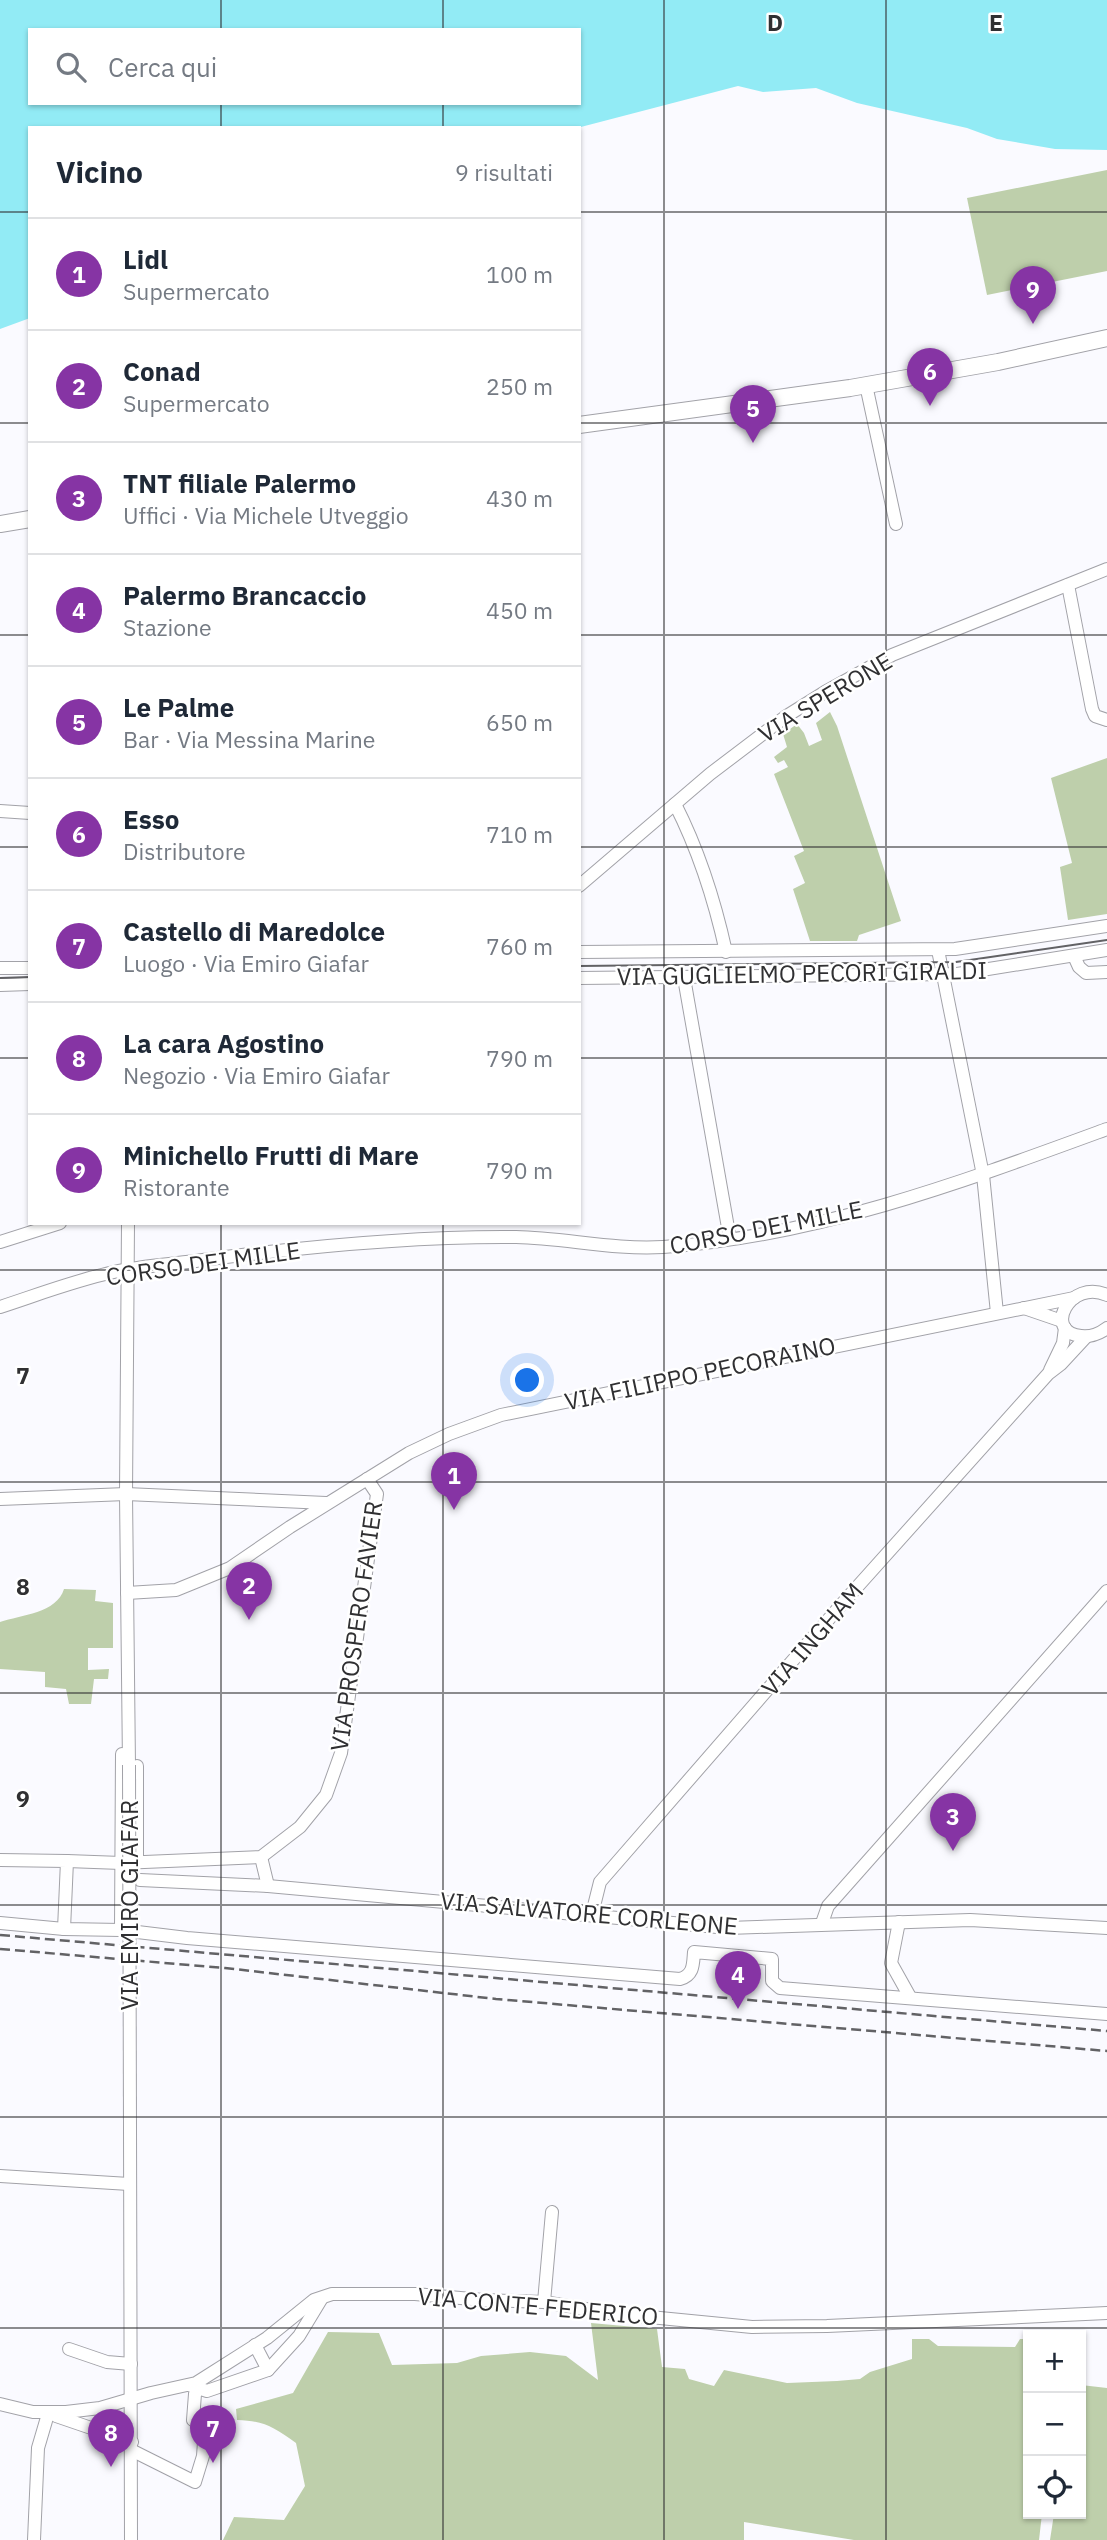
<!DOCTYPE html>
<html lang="it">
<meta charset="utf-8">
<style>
body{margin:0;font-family:"IBM Plex Sans",sans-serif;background:#f6f6f7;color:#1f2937}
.controls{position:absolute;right:21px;bottom:21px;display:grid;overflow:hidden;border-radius:0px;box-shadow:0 2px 5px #0004}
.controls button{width:63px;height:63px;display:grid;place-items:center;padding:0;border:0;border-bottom:2px solid #e0e1e3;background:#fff;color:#1f2937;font:35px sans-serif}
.you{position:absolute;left:528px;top:1381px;width:24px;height:24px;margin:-18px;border:5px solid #fff;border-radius:50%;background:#1a73e8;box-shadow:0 0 0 10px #1a73e833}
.badge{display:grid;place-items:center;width:46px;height:46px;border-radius:50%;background:#8634a4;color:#fff;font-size:23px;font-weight:700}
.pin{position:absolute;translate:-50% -58px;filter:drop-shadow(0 2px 4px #0008)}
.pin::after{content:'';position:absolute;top:37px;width:24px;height:21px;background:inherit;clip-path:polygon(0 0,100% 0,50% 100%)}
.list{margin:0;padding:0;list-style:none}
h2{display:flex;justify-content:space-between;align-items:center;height:91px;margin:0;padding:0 28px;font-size:30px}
h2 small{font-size:23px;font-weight:400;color:#747a83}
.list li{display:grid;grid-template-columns:46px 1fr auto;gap:21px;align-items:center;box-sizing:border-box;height:112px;padding:0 28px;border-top:2px solid #e0e1e3}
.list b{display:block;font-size:26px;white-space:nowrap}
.list p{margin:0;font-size:23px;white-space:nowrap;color:#747a83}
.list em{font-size:23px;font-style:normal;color:#747a83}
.icon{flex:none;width:38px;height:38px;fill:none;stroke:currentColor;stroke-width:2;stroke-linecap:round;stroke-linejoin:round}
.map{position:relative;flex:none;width:1107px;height:2540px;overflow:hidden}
.search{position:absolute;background:#fff;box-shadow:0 2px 5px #0004;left:28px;top:28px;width:553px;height:77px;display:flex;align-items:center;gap:18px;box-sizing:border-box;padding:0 24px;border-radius:0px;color:#747a83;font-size:26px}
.panel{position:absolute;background:#fff;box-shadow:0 2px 5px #0004;left:28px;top:126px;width:553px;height:1099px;border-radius:0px}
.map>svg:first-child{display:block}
</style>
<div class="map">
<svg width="1107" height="2540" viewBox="0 0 1107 2540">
<rect width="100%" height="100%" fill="#fafaff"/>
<g fill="#becfab">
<path d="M1107 170V271L987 295 967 198Z"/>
<path d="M830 712 837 726 901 921 859 935 857 941H810L793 889 805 883 794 856 804 851 774 774 788 767 784 760 778 763 774 757 787 747 783 734 797 724 804 733 809 746 822 740 816 723Z"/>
<path d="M1107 758V914L1068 920 1060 867 1072 863 1051 778Z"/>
<path d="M64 1589 96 1590 95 1601 113 1603V1648H88V1670L109 1669 108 1679H94L91 1704H69L66 1689 45 1687V1672L0 1669V1622C21 1615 57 1613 64 1589Z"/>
<path d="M591 2323 657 2329 662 2367 685 2369 689 2379 714 2386 724 2370 787 2383 837 2381 860 2379 870 2372 912 2359V2339H929L938 2346 1015 2347 1020 2339H1028V2514H1042L1039 2540H854L744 2522V2540H223L234 2517 284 2520 305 2486 296 2443C273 2427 265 2421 237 2420L236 2409 293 2393 328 2332 379 2333 392 2365 457 2363 481 2356 530 2352 566 2356 598 2380Z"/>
<path d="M1081 2385 1107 2388V2540H1050L1054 2514H1081Z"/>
</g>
<path fill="#92ebf5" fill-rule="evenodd" d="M0 0H1107V150L1055 149 997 139 967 128 857 103 816 88 763 92 738 86 577 128H30V318L0 329ZM30 30H579V103H30Z"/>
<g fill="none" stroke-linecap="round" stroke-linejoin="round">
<defs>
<g id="minor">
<path d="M866 385 896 524"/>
<path d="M1068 585 1092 709 1095 716 1107 720"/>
<path d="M675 804C699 851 715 902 726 952"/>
<path d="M0 811 30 813"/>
<path d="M579 886 710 774 785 717 825 692 892 655 1107 569"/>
<path d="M938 950 983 1175 997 1313"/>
<path d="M579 952 955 949 1107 926"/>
<path d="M1074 956 1079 967 1086 973 1107 972"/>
<path d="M0 968H30"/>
<path d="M579 978 957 974 1107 950"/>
<path d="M684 978 730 1239"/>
<path d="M0 985 30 984"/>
<path d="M128 1223 126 1494 129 1765"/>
<path d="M0 1242 60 1223"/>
<path d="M1107 1295C1070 1278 1042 1332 1081 1336 1092 1337 1099 1334 1107 1328"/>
<path d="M0 1307C37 1295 76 1280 114 1272 145 1265 178 1264 210 1259 311 1246 414 1236 516 1237 565 1238 614 1250 663 1247 815 1237 965 1181 1107 1129"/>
<path d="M1024 1308 1062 1321"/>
<path d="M1050 1370 1063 1343 1065 1328"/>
<path d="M0 1499 126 1494 326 1503"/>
<path d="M127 1593 176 1590 230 1568 290 1527 409 1453 449 1434 501 1415 1074 1298"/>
<path d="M261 1857 268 1886"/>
<path d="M0 1860 67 1861 64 1929 121 1930 187 1938 680 1979C694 1975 693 1964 694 1952L772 1959V1981L780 1988 1107 2014"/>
<path d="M67 1861 121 1863 261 1857 300 1827 326 1795 341 1753 377 1494 367 1479"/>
<path d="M137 1863V1766"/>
<path d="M140 1880 268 1886 728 1928 970 1920 1107 1928"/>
<path d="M592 1914 600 1882 841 1605 1048 1374 1061 1364 1086 1337"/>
<path d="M899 1922 891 1963 910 1997"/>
<path d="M0 1923 64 1929"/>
<path d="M822 1923 828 1906 1107 1591"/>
<path d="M121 1930 122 1754"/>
<path d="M130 2129 131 2540"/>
<path d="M0 2176 129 2184"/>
<path d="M544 2302 552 2212"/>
<path d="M255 2345 268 2370"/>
<path d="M69 2349 107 2362 131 2364"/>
<path d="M189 2385 207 2391 268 2370 299 2336 322 2298"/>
<path d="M0 2404 33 2412H66L100 2408 151 2393 196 2383 267 2338 314 2300 332 2294H415L483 2300 544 2302 609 2313 752 2327 827 2326 1107 2313"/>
<path d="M56 2416 132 2442"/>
<path d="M131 2450 195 2482 203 2456 205 2428 193 2420 195 2394 199 2388"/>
<path d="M34 2540 38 2448 48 2414"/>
</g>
<g id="major">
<path d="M579 425 850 388 998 362 1107 338"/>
<path d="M0 524 30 519"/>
</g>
</defs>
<use href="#minor" stroke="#a2a2a8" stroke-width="14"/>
<use href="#major" stroke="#a2a2a8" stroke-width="18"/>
<use href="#minor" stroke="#fff" stroke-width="12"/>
<use href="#major" stroke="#fff" stroke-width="16"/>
<g stroke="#626265" stroke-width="2">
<path d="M579 966 956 962 1107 940"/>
<path d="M0 978 30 977"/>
</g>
<g stroke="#626265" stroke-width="2.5" stroke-dasharray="10 5" stroke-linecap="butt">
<path d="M0 1935 1107 2031"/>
<path d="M0 1949 225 1968 496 1999 1107 2051"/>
</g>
<defs>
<path id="minor-bridge" d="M129 1765 130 2129"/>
</defs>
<use href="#minor-bridge" stroke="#a2a2a8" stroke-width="14" stroke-linecap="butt"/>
<use href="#minor-bridge" stroke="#fff" stroke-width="12"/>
</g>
<path fill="none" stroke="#303032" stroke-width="2" stroke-opacity="0.55" d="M221 0V30M443 0V30M664 0V2540M886 0V2540M221 103V128M443 103V128M0 212H30M579 212H1107M0 423H30M579 423H1107M0 635H30M579 635H1107M0 847H30M579 847H1107M0 1058H30M579 1058H1107M221 1223V2540M443 1223V2540M0 1270H1107M0 1482H1107M0 1693H1107M0 1905H1107M0 2117H1107M0 2328H1107"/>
<g text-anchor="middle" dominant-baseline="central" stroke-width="5" stroke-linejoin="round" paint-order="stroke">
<g font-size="24" fill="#303032" stroke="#fff">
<text transform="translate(825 697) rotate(-31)">VIA SPERONE</text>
<text transform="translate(802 973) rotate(-1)">VIA GUGLIELMO PECORI GIRALDI</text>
<text transform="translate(766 1227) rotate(-11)">CORSO DEI MILLE</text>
<text transform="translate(203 1263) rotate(-8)">CORSO DEI MILLE</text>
<text transform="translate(700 1373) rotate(-12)">VIA FILIPPO PECORAINO</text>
<text transform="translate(356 1626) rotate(-82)">VIA PROSPERO FAVIER</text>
<text transform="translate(812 1639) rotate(-49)">VIA INGHAM</text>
<text transform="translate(129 1905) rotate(-90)">VIA EMIRO GIAFAR</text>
<text transform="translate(589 1913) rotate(5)">VIA SALVATORE CORLEONE</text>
<text transform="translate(538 2306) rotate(5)">VIA CONTE FEDERICO</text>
</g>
</g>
<g font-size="23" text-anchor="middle" font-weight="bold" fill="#303032" stroke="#fff" stroke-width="5" stroke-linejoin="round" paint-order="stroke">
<text x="775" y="31">D</text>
<text x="996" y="31">E</text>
<text x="23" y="1384">7</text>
<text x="23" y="1595">8</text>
<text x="23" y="1807">9</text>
</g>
</svg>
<div class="controls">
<button>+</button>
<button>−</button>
<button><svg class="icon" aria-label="locate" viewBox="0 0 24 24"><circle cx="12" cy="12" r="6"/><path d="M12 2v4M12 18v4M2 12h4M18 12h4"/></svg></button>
</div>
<div class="you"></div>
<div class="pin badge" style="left:454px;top:1510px">1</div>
<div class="pin badge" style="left:249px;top:1620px">2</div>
<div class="pin badge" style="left:953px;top:1851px">3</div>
<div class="pin badge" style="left:738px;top:2009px">4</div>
<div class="pin badge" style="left:753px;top:443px">5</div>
<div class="pin badge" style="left:930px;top:406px">6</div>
<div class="pin badge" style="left:213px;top:2463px">7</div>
<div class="pin badge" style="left:111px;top:2467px">8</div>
<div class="pin badge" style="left:1033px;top:324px">9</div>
<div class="search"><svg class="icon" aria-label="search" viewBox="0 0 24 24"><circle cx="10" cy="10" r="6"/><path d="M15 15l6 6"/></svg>Cerca qui</div>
<section class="panel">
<h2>Vicino<small>9 risultati</small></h2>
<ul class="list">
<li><span class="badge">1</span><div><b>Lidl</b><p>Supermercato</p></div><em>100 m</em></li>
<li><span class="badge">2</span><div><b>Conad</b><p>Supermercato</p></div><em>250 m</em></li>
<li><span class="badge">3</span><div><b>TNT filiale Palermo</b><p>Uffici · Via Michele Utveggio</p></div><em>430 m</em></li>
<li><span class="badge">4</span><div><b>Palermo Brancaccio</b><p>Stazione</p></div><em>450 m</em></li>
<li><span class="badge">5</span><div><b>Le Palme</b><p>Bar · Via Messina Marine</p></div><em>650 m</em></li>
<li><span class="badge">6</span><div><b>Esso</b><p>Distributore</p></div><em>710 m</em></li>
<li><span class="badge">7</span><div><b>Castello di Maredolce</b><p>Luogo · Via Emiro Giafar</p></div><em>760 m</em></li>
<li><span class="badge">8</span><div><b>La cara Agostino</b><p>Negozio · Via Emiro Giafar</p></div><em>790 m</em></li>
<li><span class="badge">9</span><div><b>Minichello Frutti di Mare</b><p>Ristorante</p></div><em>790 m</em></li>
</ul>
</section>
</div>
